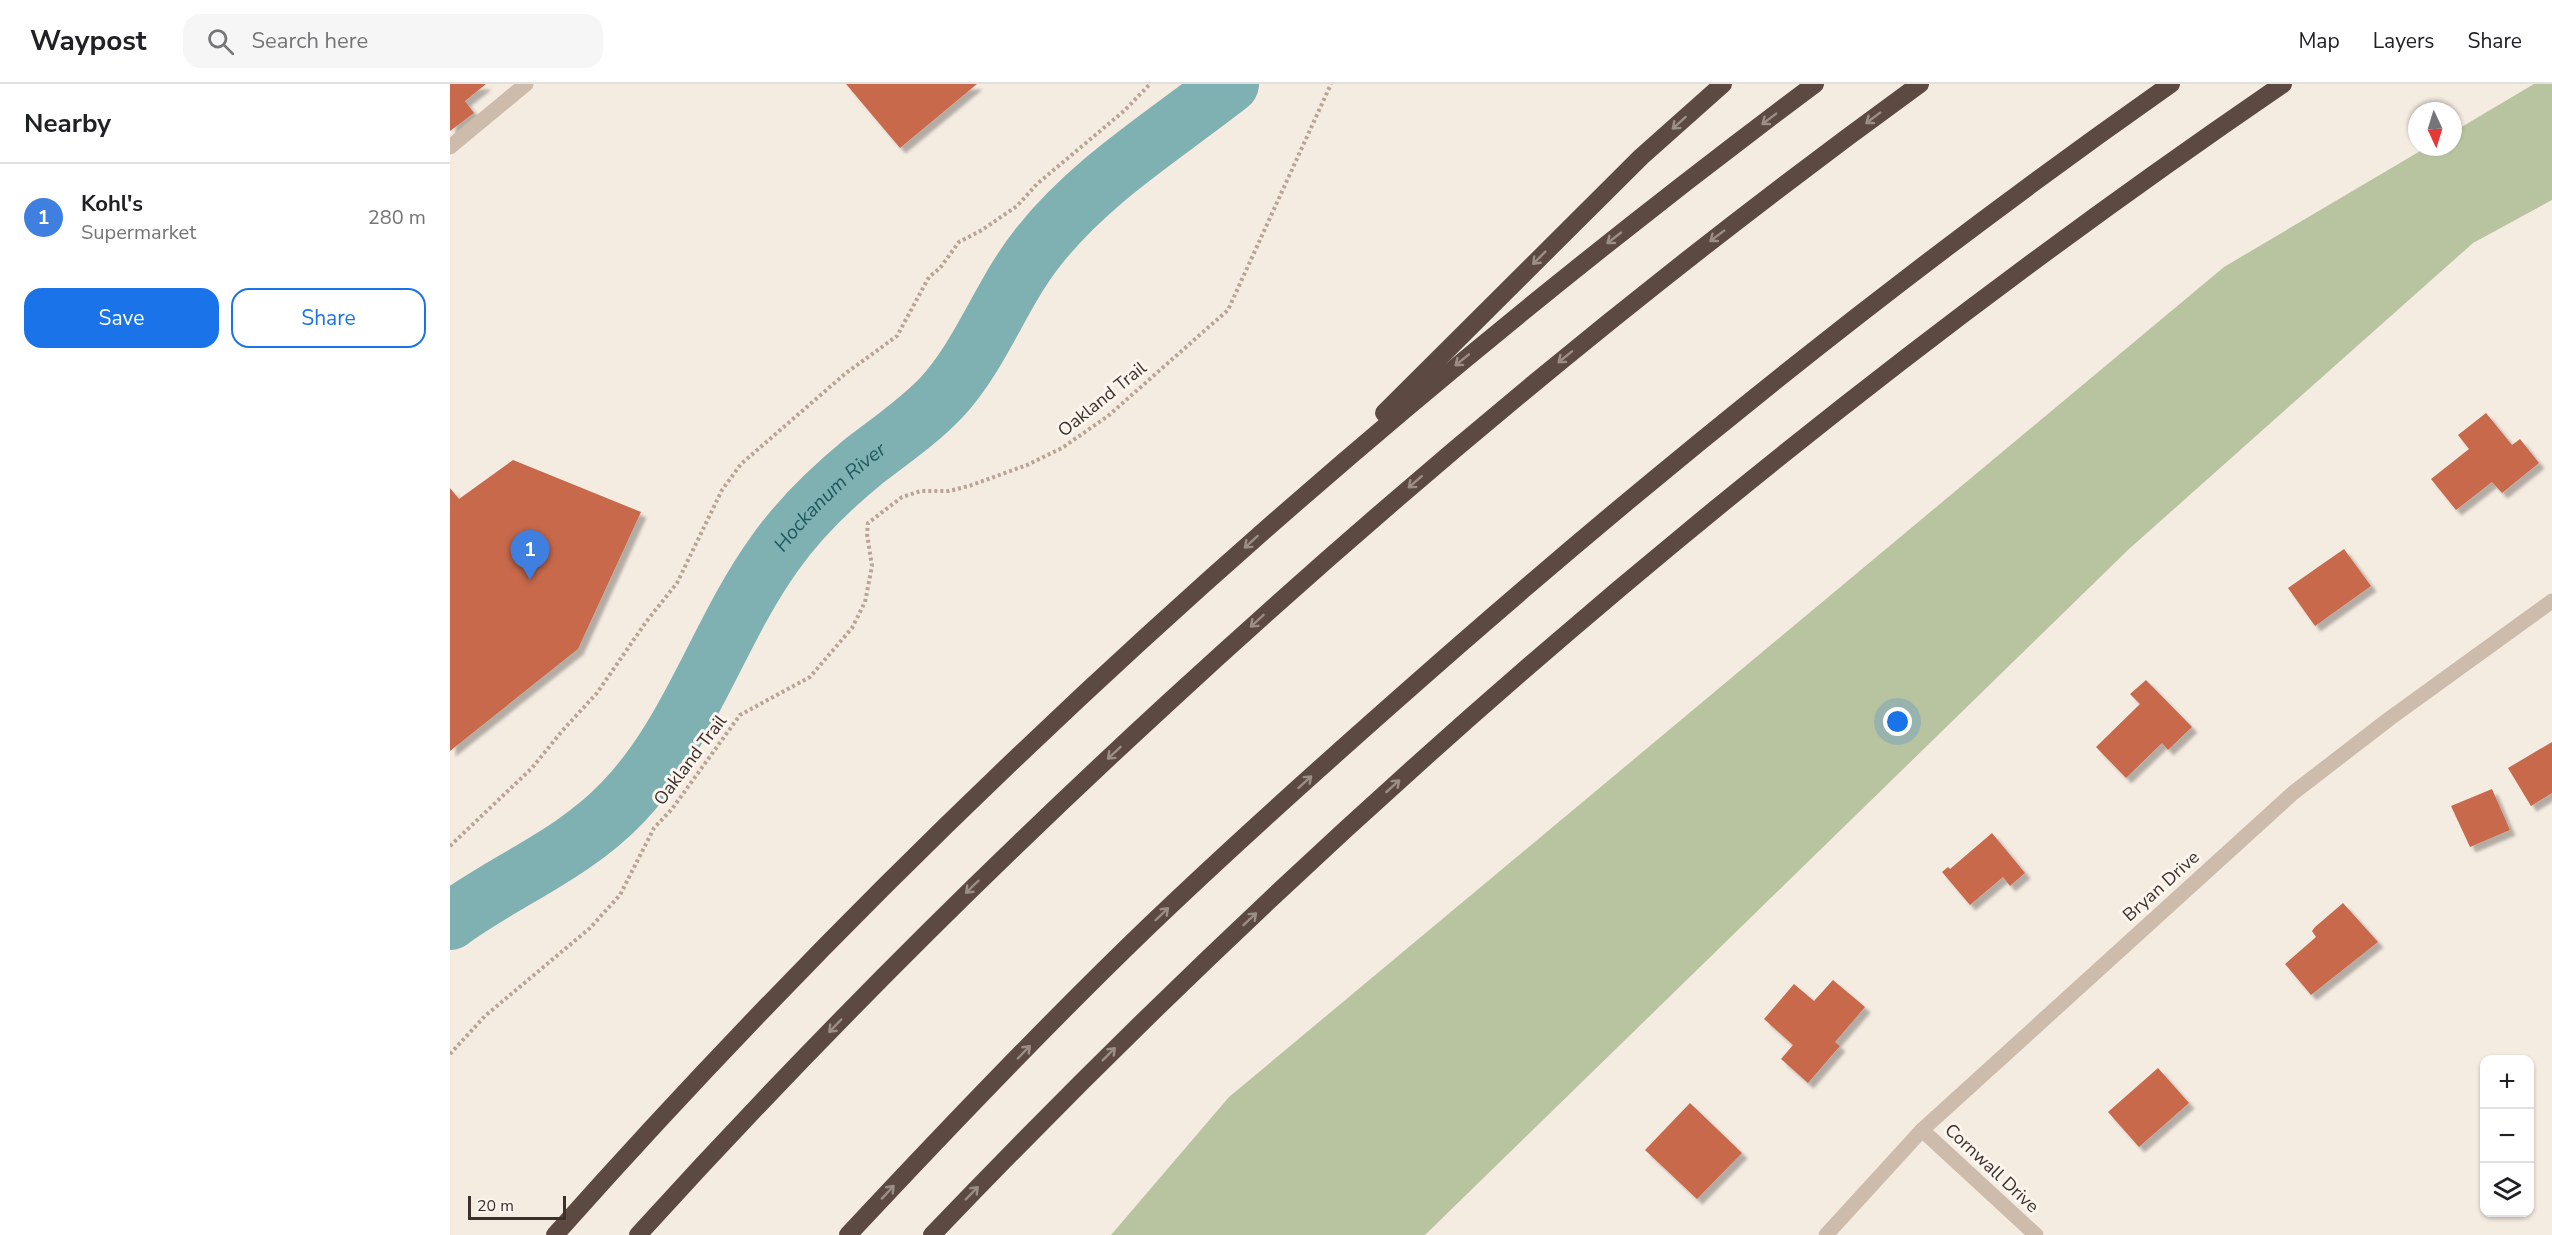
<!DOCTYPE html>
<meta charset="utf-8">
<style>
body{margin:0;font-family:"Nunito Sans",sans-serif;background:#f6f6f6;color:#202124}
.controls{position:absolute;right:18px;bottom:18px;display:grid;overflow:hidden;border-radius:12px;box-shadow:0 2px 4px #0004}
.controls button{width:54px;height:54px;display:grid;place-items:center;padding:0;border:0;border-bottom:2px solid #e0e0e0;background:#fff;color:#202124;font:30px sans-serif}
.compass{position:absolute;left:1958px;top:18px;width:54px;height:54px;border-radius:50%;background:#fff;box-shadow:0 2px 4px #0004;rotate:176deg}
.scale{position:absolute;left:18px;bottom:15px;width:98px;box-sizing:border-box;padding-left:6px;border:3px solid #3b302b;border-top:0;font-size:16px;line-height:21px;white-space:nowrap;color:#3b302b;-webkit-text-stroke:4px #fbf5ee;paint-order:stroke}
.you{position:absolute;left:1448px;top:638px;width:21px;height:21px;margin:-15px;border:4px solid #fff;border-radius:50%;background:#1a73e8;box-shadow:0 0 0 9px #1a73e833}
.badge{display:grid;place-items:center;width:39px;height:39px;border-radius:50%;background:#1a73e8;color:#fff;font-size:20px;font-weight:700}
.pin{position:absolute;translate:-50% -50px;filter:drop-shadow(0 2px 3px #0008)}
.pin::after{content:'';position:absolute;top:32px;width:21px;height:18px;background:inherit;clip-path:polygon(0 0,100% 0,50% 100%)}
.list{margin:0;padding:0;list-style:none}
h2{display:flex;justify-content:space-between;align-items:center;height:78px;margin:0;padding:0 24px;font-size:26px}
h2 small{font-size:20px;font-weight:400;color:#757577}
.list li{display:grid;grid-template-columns:39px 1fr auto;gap:18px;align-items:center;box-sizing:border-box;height:108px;padding:0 24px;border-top:2px solid #e0e0e0}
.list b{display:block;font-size:22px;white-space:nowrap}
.list p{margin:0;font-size:20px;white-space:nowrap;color:#757577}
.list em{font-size:20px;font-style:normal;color:#757577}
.actions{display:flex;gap:12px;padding:18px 24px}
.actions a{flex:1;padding:14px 0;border:2px solid #1a73e8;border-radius:18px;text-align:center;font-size:21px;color:#1a73e8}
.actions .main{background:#1a73e8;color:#fff}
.icon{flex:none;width:33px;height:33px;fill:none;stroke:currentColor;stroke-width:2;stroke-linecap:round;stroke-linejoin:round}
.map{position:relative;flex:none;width:2102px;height:1151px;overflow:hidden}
header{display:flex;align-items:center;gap:36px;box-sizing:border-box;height:84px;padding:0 30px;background:#fff;border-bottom:2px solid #e0e0e0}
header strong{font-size:28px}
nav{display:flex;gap:33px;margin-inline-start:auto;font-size:21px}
.search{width:420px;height:54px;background:#f6f6f6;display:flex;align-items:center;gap:15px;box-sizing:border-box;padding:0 21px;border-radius:18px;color:#757577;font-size:22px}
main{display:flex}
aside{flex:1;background:#fff}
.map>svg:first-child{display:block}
</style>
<header>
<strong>Waypost</strong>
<div class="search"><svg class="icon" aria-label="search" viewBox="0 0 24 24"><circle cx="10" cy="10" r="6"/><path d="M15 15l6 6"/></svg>Search here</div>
<nav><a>Map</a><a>Layers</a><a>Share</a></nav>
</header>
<main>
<aside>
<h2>Nearby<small></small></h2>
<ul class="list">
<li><span class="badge" style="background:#3f7fe0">1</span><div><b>Kohl's</b><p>Supermarket</p></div><em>280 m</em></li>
</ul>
<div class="actions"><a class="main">Save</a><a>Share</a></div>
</aside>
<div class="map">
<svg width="2102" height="1151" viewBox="0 0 2102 1151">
<defs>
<filter id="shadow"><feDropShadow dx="5.5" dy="5.5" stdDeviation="1.5" flood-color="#0004"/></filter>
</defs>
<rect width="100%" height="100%" fill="#f4ebe1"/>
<path fill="#b8c4a0" d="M2084 0H2102V116L2023 159 1679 465 975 1151H661L779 1013 1774 183 1977 63H2003V48Z"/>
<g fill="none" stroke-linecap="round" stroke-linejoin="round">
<path stroke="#7fb0b2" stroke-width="58" id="s1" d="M0 837C56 796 124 770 173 718 241 647 268 548 325 469 349 435 381 404 414 377 440 357 468 338 491 314 532 270 551 209 589 162 641 96 715 51 780 0"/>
</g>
<g fill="#c8694b" filter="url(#shadow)">
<path d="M0 0H36L15 17 24 29 0 47Z"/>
<path d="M396 0H527L450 64Z"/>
<path d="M2036 329 2062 361 2070 355 2089 379 2052 409 2042 398 2006 426 1981 395 2019 365 2008 351Z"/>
<path d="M63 376 191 428 128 565 0 667V404L9 415Z"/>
<path d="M1894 465 1921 502 1865 542 1838 504Z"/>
<path d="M1696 596 1742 643 1718 666 1712 659 1676 694 1646 663 1690 620 1680 610Z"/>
<path d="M2102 658V709L2081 722 2058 684Z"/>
<path d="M2042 705 2060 746 2020 763 2001 722Z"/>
<path d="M1542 749 1575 789 1560 802 1553 793 1520 821 1492 788 1498 783 1500 785Z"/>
<path d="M1893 819 1928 858 1861 911 1835 880 1866 853 1862 847 1865 843Z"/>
<path d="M1383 896 1415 923 1385 958 1390 962 1358 999 1331 975 1343 961 1314 935 1344 900 1364 917Z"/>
<path d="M1708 984 1739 1019 1689 1063 1658 1028Z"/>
<path d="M1240 1019 1292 1069 1247 1115 1195 1066Z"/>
</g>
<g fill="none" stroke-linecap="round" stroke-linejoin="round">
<g stroke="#b9a596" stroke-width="4" stroke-dasharray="3 3" stroke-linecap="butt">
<path d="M0 762 82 684 112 647 147 609 196 538 227 499 272 406 291 380 396 289 447 252 479 193 490 184 509 158 532 146 567 122 587 100 674 27 700 0"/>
<path d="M0 970 35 932 140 844 170 811 204 744 222 725 290 631 360 593 402 544 415 518 422 482 417 450 418 439 452 413 471 407H499L519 402 577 381 612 364 658 332 778 226 881 0"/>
</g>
<path stroke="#cdbbac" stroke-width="15" d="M0 63 76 0"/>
<g stroke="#cdbbac" stroke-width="15">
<path d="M1472 1046 1586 1151"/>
<path d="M1376 1151 1472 1046 1843 709 1939 635 2102 517"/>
</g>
<g stroke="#5c4a42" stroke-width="18">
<path d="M934 329 1191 73 1273 0"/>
<path d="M105 1151C484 725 909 341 1365 0"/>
<path d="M188 1151C357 965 535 787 720 617 959 397 1208 190 1470 0"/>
<path d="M398 1151C496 1046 596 941 700 841 800 745 903 654 1007 563 1236 363 1473 174 1721 0"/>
<path d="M482 1151C892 722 1343 335 1833 0"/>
</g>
</g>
<defs><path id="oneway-shaft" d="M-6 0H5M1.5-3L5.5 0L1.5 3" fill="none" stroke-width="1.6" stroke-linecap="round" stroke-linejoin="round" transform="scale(1.5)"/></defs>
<g stroke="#9c8e87">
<use href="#oneway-shaft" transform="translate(1423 34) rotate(143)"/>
<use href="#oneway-shaft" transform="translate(1319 35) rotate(143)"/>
<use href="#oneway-shaft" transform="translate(1229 39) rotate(138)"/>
<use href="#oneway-shaft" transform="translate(1267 152) rotate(143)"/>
<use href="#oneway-shaft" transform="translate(1164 154) rotate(142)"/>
<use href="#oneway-shaft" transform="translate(1089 174) rotate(135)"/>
<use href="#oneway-shaft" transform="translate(1115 273) rotate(141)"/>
<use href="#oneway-shaft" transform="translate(1012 276) rotate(141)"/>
<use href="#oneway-shaft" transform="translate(965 398) rotate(139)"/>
<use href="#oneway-shaft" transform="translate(801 458) rotate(138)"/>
<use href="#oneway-shaft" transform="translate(807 537) rotate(137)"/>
<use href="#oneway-shaft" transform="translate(664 669) rotate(137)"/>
<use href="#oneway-shaft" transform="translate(855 698) rotate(-42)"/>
<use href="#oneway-shaft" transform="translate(943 702) rotate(-42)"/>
<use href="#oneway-shaft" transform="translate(522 803) rotate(136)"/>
<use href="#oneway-shaft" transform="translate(712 830) rotate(-44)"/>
<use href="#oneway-shaft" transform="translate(800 835) rotate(-43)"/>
<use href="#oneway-shaft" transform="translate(385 942) rotate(134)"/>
<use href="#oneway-shaft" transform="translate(574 968) rotate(-46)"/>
<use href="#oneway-shaft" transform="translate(659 970) rotate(-45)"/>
<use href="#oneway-shaft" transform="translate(438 1108) rotate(-47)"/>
<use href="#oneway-shaft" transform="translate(522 1109) rotate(-46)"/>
</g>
<g text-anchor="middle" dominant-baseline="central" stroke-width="6" stroke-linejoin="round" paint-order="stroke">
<g font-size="18" fill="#3b302b" stroke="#fbf5ee">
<text transform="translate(652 315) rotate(-39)">Oakland Trail</text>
<text transform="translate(240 676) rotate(-53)">Oakland Trail</text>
<text transform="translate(1711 802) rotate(-42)">Bryan Drive</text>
<text transform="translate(1542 1084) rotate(43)">Cornwall Drive</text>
</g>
<g font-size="20" font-style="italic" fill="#1f5a5e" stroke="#fbf5ee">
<text stroke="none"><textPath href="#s1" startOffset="582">Hockanum River</textPath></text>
</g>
</g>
</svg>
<div class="controls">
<button>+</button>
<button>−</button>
<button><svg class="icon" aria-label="layers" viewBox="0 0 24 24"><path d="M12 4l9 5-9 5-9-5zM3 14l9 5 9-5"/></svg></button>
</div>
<svg class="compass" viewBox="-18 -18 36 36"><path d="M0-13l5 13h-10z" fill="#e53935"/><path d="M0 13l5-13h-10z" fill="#757577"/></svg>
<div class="scale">20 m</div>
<div class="you"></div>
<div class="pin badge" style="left:80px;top:496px;background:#3f7fe0">1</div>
</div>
</main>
